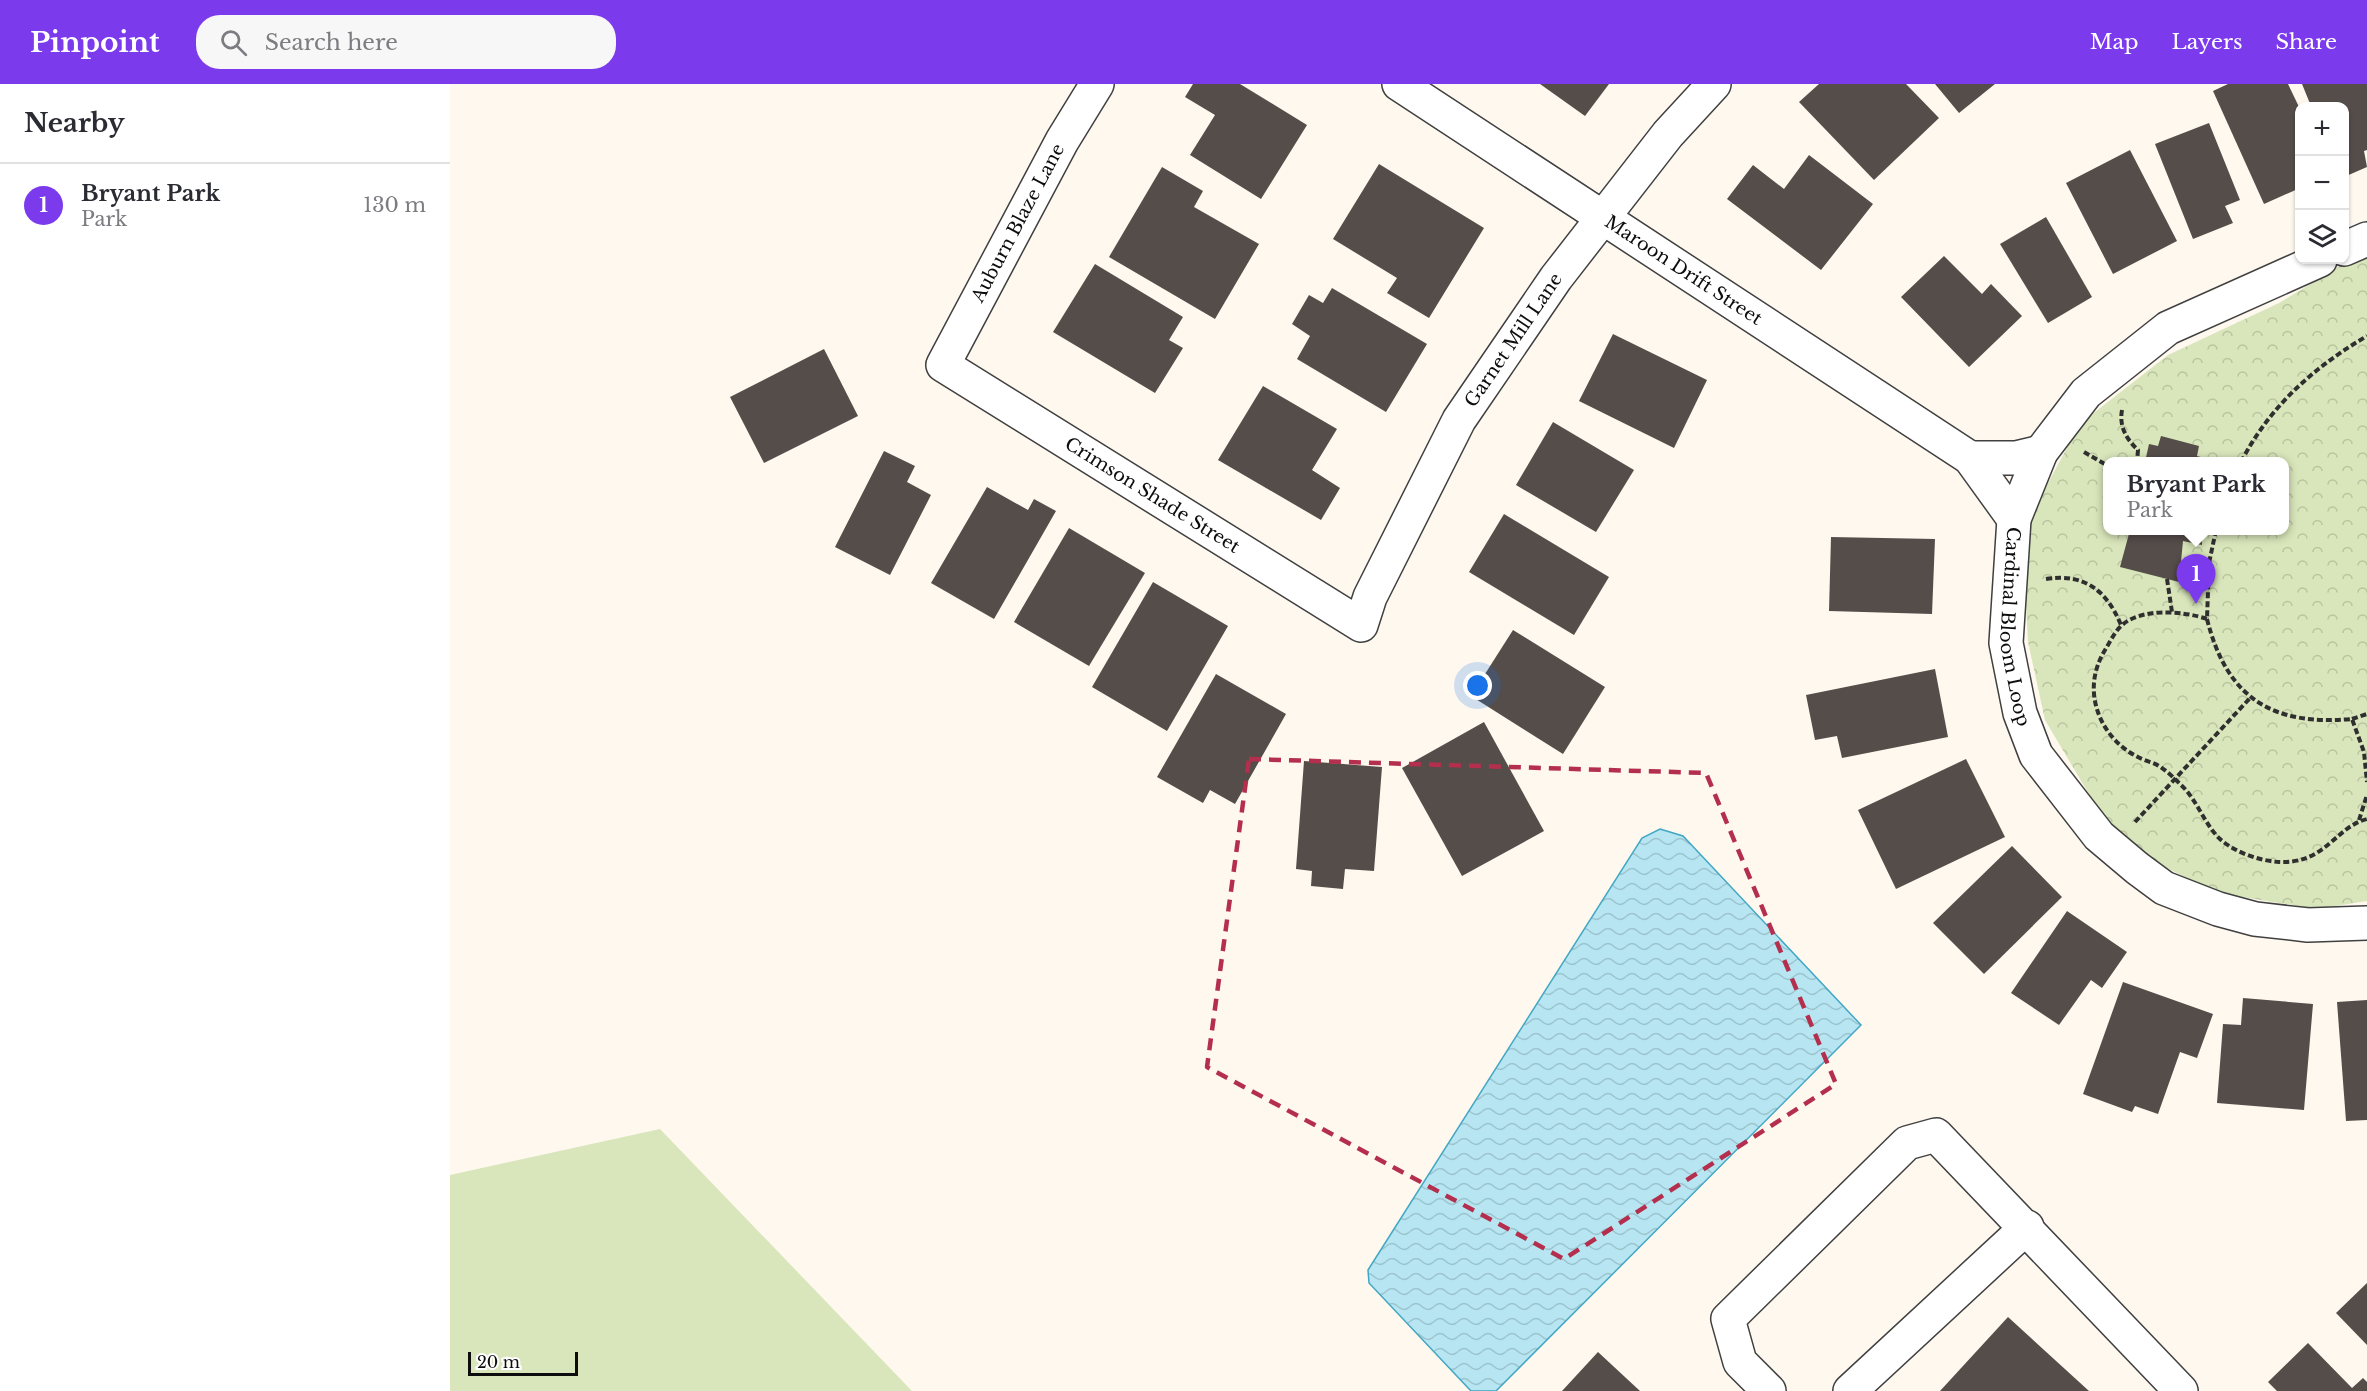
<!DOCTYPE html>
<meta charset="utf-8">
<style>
body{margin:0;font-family:"Libre Baskerville",serif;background:#f7f7f7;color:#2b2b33}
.controls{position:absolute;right:18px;top:18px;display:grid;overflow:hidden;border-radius:12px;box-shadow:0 2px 4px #0004}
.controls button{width:54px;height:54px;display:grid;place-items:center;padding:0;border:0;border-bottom:2px solid #e1e1e2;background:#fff;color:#2b2b33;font:30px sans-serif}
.scale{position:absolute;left:18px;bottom:15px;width:110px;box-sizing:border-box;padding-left:6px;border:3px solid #0d0d0d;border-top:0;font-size:16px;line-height:21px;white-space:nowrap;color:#0d0d0d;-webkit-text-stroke:4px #fff;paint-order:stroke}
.you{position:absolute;left:1028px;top:602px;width:21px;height:21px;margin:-15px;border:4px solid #fff;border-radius:50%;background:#1a73e8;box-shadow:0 0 0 9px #1a73e833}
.badge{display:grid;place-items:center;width:39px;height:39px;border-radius:50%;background:#7c3aed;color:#fff;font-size:20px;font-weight:700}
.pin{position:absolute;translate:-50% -50px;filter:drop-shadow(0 2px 3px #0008)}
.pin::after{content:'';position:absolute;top:32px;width:21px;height:18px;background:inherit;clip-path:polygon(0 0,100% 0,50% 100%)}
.popup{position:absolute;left:1653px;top:373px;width:186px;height:78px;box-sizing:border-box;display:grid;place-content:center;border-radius:12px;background:#fff;filter:drop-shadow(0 2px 4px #0005);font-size:20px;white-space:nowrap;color:#7c7c81}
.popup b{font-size:22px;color:#2b2b33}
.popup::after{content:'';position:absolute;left:50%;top:100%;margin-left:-12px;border:12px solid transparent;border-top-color:#fff}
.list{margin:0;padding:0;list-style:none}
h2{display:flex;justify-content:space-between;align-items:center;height:78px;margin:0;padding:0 24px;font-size:26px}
h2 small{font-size:20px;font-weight:400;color:#7c7c81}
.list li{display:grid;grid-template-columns:39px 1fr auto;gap:18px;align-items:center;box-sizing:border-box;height:84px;padding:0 24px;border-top:2px solid #e1e1e2}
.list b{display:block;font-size:22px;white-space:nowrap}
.list p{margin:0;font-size:20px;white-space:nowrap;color:#7c7c81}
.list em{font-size:20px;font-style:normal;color:#7c7c81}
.icon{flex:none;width:33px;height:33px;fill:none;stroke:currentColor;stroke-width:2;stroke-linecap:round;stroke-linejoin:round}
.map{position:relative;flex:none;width:1917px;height:1307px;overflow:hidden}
header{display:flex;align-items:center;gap:36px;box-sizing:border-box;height:84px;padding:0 30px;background:#7c3aed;color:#fff}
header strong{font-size:28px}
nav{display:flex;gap:33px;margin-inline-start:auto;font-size:21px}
.search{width:420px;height:54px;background:#f7f7f7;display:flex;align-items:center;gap:15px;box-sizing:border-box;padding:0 21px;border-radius:24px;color:#7c7c81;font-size:22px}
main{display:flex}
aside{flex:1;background:#fff}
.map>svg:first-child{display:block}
</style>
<header>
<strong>Pinpoint</strong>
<div class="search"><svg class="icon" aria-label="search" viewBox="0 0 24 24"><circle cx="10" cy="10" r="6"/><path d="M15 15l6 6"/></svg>Search here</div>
<nav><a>Map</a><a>Layers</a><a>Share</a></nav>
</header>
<main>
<aside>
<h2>Nearby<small></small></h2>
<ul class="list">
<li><span class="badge">1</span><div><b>Bryant Park</b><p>Park</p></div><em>130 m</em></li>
</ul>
</aside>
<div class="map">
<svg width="1917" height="1307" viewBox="0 0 1917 1307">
<defs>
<pattern id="park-crowns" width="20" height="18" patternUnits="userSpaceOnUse" patternTransform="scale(1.5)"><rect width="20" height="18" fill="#d9e6bb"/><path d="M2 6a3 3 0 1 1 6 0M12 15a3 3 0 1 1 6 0" fill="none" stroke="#b9c4a0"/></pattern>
<pattern id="water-waves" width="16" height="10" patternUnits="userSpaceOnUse" patternTransform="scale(1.5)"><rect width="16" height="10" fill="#b7e6f2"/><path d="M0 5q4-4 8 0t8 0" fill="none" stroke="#9cc4ce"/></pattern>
</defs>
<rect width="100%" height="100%" fill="#fef8ef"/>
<path fill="#d9e6bb" d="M210 1045 462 1307H0V1091Z"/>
<path fill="url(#park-crowns)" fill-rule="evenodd" d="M1917 166V817L1866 825 1768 809 1694 773 1659 744 1595 636 1578 558 1574 483 1583 427 1627 345 1645 328 1718 271 1829 219ZM1658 378H1834V446H1658Z"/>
<path fill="url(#water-waves)" stroke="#43a7c4" stroke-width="1.5" d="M1210 745 1233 752 1411 941 1046 1307H1021L919 1199 918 1186 1192 754Z"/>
<g fill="#554d4a">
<path d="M743 0H790L857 41 811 115 740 71 765 31 735 13Z"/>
<path d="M1090 0H1159L1135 32Z"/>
<path d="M1369 0H1456L1489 34 1424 96 1349 18Z"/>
<path d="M1485 0H1545L1509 29Z"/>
<path d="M1778 0H1838L1850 25V104L1814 120 1763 7Z"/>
<path d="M1852 0H1917V66L1914 67 1917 83 1894 93V22H1861Z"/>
<path d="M1759 39 1790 116 1775 122 1783 139 1743 155 1705 60Z"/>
<path d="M1680 66 1727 157 1663 190 1616 99Z"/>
<path d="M1359 71 1423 120 1371 186 1277 115 1303 81 1334 105Z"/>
<path d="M929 80 1034 144 979 234 937 209 947 194 883 155Z"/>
<path d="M712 83 753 107 744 123 809 160 765 235 659 173Z"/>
<path d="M1596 133 1642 213 1598 239 1550 160Z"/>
<path d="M1494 172 1532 210 1541 200 1572 232 1519 283 1451 213Z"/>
<path d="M645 180 733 233 719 256 733 264 705 309 603 248Z"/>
<path d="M882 204 977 260 936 328 847 275 860 252 842 240 859 211 873 219Z"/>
<path d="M1163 250 1257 296 1224 364 1129 317Z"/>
<path d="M374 265 408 332 314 379 280 313Z"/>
<path d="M813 302 887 345 862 386 890 404 871 436 768 376Z"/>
<path d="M1103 338 1184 386 1146 448 1066 401Z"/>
<path d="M1711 352 1749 362 1747 372 1758 375V378H1695L1699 360 1708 362Z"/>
<path d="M434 367 465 382 457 398 481 411 440 491 385 463Z"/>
<path d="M537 403 578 426 584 415 606 427 544 535 481 499Z"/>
<path d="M1054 430 1159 493 1124 551 1019 488Z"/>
<path d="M619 444 695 489 639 582 564 538Z"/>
<path d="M1680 446H1752V461L1733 457 1729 498 1670 483Z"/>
<path d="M1381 453 1485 455 1482 530 1379 527Z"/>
<path d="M703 498 778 542 717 647 642 603Z"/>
<path d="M1063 546 1155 603 1113 670 1021 612Z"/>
<path d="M1485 585 1498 653 1392 674 1387 652 1365 656 1356 611Z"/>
<path d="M766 590 836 630 785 720 760 706 753 719 707 693Z"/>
<path d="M1034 638 1094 747 1012 792 952 684Z"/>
<path d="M1516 675 1555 753 1446 805 1408 726Z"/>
<path d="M854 677 932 683 924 787 895 785 893 805 861 802 862 787 846 785Z"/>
<path d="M1562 762 1612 813 1534 890 1483 839Z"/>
<path d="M1617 827 1677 868 1652 904 1641 896 1609 941 1561 909Z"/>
<path d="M1673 898 1763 930 1747 974 1730 968 1708 1030 1685 1022 1682 1028 1633 1010Z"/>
<path d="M1793 914 1863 920 1854 1026 1767 1019 1773 940 1791 941Z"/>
<path d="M1917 916V1036L1896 1037 1887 918Z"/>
<path d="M1917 1199V1261L1886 1229Z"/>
<path d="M1558 1233 1639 1307H1490Z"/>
<path d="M1858 1259 1902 1304 1913 1294 1917 1298V1307H1827L1818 1298Z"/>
<path d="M1148 1268 1190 1307H1112Z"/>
</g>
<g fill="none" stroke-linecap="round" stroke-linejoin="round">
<defs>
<g id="minor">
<path id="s1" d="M647 0 612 57 493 281 911 541 920 513 1009 336 1106 194 1218 50 1264 0"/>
<path id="s2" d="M949 0 1520 374 1564 435"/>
<path d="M1894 165 1917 155"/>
<path id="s3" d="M1870 176 1718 244 1636 309 1591 368 1564 435 1556 559 1570 629 1586 671 1649 752 1687 784 1714 804 1768 825 1805 835 1858 841 1917 839"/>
<path d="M1520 374H1566L1591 368"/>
<path d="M1319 1307 1290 1278 1278 1235 1457 1059 1486 1051 1731 1307"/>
<path d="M1400 1307 1577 1143"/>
</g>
</defs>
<use href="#minor" stroke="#404040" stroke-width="36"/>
<g stroke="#2f2f2f" stroke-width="4" stroke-dasharray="6 3" stroke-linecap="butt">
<path d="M1672 326C1669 342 1676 355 1688 366L1687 378"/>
<path d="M1634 368 1658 382"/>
<path d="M1791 378C1820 322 1864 283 1917 252"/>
<path d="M1766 446 1759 479 1757 535C1734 527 1689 523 1670 543 1664 549 1660 558 1655 566 1643 586 1640 608 1649 631 1656 649 1671 665 1688 673 1695 677 1703 678 1709 682 1717 687 1724 694 1730 700 1747 715 1754 740 1770 755 1784 768 1810 777 1829 778 1876 780 1885 743 1917 735"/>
<path d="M1596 495C1635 489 1657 507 1671 541"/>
<path d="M1717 495 1722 528"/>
<path d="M1757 535C1777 615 1823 642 1902 635L1914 668 1917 698"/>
<path d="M1902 635 1917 630"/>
<path d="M1909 736 1917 711"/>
<path d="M1685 738 1801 613"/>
</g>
<use href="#minor" stroke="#fff" stroke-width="33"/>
</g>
<path fill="none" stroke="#b42f4d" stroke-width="4.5" stroke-dasharray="12 8" stroke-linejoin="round" d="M799 675 1256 689 1386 1000 1114 1175 757 983Z"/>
<g text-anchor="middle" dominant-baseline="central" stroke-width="6" stroke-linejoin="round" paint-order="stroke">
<g font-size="18" fill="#0d0d0d" stroke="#fff">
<text transform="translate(568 139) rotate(-62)">Auburn Blaze Lane</text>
<text stroke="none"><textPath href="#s2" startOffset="340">Maroon Drift Street</textPath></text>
<text stroke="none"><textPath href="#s1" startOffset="1137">Garnet Mill Lane</textPath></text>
<text stroke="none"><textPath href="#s1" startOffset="567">Crimson Shade Street</textPath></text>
<text stroke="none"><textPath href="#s3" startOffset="526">Cardinal Bloom Loop</textPath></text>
</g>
</g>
</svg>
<div class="controls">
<button>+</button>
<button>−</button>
<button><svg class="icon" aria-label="layers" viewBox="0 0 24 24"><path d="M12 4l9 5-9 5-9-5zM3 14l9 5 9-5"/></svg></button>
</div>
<div class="scale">20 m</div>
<div class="you"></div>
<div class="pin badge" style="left:1746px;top:520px">1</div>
<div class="popup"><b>Bryant Park</b>Park</div>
</div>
</main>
